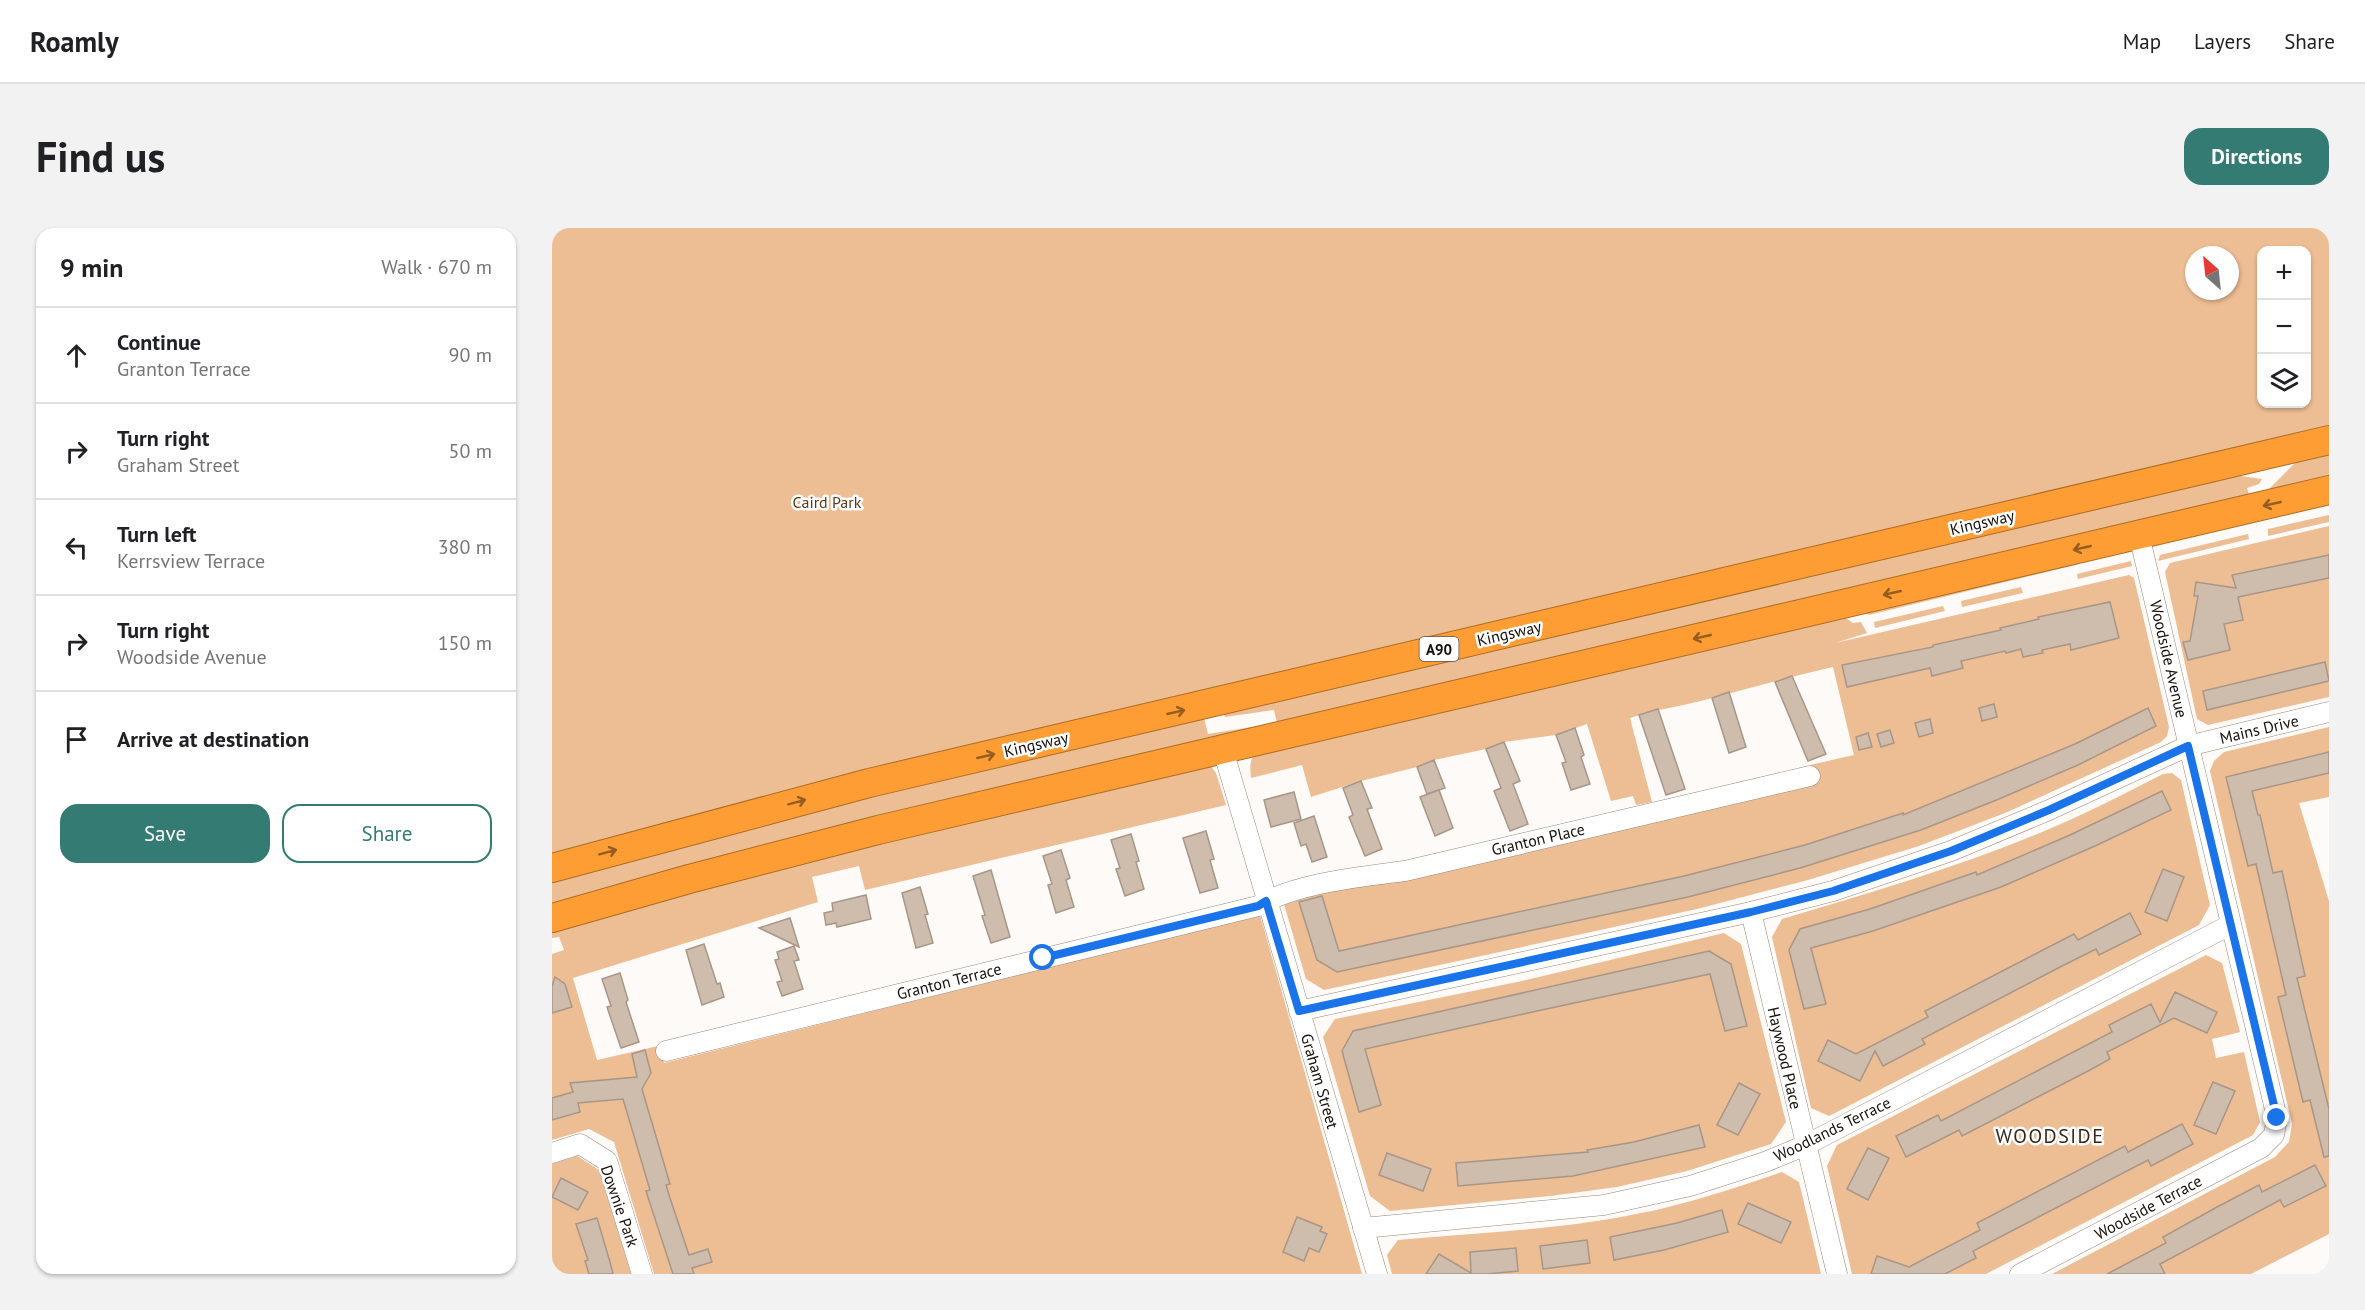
<!DOCTYPE html>
<meta charset="utf-8">
<style>
body{margin:0;font-family:"PT Sans",sans-serif;background:#f2f2f2;color:#202124}
.controls{position:absolute;right:18px;top:18px;display:grid;overflow:hidden;border-radius:12px;box-shadow:0 2px 4px #0004}
.controls button{width:54px;height:54px;display:grid;place-items:center;padding:0;border:0;border-bottom:2px solid #e0e0e0;background:#fff;color:#202124;font:30px sans-serif}
.compass{position:absolute;left:1633px;top:18px;width:54px;height:54px;border-radius:50%;background:#fff;box-shadow:0 2px 4px #0004;rotate:333deg}
.stop{position:absolute;width:18px;height:18px;margin:-14px;border:4px solid #1a73e8;border-radius:50%;background:#fff}
.stop.end{background:#1a73e8;border-color:#fff;box-shadow:0 2px 6px #0008}
.list{margin:0;padding:0;list-style:none}
h2{display:flex;justify-content:space-between;align-items:center;height:78px;margin:0;padding:0 24px;font-size:26px}
h2 small{font-size:20px;font-weight:400;color:#757577}
.list li{display:grid;grid-template-columns:39px 1fr auto;gap:18px;align-items:center;box-sizing:border-box;height:96px;padding:0 24px;border-top:2px solid #e0e0e0}
.list b{display:block;font-size:22px;white-space:nowrap}
.list p{margin:0;font-size:20px;white-space:nowrap;color:#757577}
.list em{font-size:20px;font-style:normal;color:#757577}
.actions{display:flex;gap:12px;padding:18px 24px}
.actions a{flex:1;padding:14px 0;border:2px solid #337b73;border-radius:18px;text-align:center;font-size:21px;color:#337b73}
.actions .main{background:#337b73;color:#fff}
.icon{flex:none;width:33px;height:33px;fill:none;stroke:currentColor;stroke-width:2;stroke-linecap:round;stroke-linejoin:round}
.map{position:relative;flex:none;width:1777px;height:1046px;overflow:hidden;border-radius:18px}
header{display:flex;align-items:center;gap:36px;box-sizing:border-box;height:84px;padding:0 30px;background:#fff;border-bottom:2px solid #e0e0e0}
header strong{font-size:28px}
nav{display:flex;gap:33px;margin-inline-start:auto;font-size:21px}
.intro{display:flex;align-items:center;justify-content:space-between;box-sizing:border-box;height:144px;padding:0 36px}
h1{margin:0;font-size:42px}
.button{padding:15px 27px;border-radius:18px;background:#337b73;color:#fff;font-size:21px;font-weight:700}
main{display:flex;gap:36px;padding:0 36px}
aside{flex:1;background:#fff;border-radius:18px;box-shadow:0 2px 4px #0004}
.map>svg:first-child{display:block}
</style>
<header>
<strong>Roamly</strong>
<nav><a>Map</a><a>Layers</a><a>Share</a></nav>
</header>
<div class="intro"><h1>Find us</h1><a class="button">Directions</a></div>
<main>
<aside>
<h2>9 min<small>Walk · 670 m</small></h2>
<ul class="list">
<li><svg class="icon" aria-label="ahead" viewBox="0 0 24 24"><path d="M12 20V5M6 11l6-6 6 6"/></svg><div><b>Continue</b><p>Granton Terrace</p></div><em>90 m</em></li>
<li><svg class="icon" aria-label="right" viewBox="0 0 24 24"><path d="M7 20v-9h11M14 6l5 5-5 5"/></svg><div><b>Turn right</b><p>Graham Street</p></div><em>50 m</em></li>
<li><svg class="icon" aria-label="left" viewBox="0 0 24 24"><path d="M17 20v-9H6M10 6l-5 5 5 5"/></svg><div><b>Turn left</b><p>Kerrsview Terrace</p></div><em>380 m</em></li>
<li><svg class="icon" aria-label="right" viewBox="0 0 24 24"><path d="M7 20v-9h11M14 6l5 5-5 5"/></svg><div><b>Turn right</b><p>Woodside Avenue</p></div><em>150 m</em></li>
<li><svg class="icon" aria-label="arrive" viewBox="0 0 24 24"><path d="M6 21V4h12l-3 4 3 4H6"/></svg><div><b>Arrive at destination</b></div></li>
</ul>
<div class="actions"><a class="main">Save</a><a>Share</a></div>
</aside>
<div class="map">
<svg width="1777" height="1046" viewBox="0 0 1777 1046">
<rect width="100%" height="100%" fill="#fefaf7"/>
<g fill="#edbd94" fill-rule="evenodd">
<path d="M0 0H1777V204L0 630ZM1710 22H1754V176H1710ZM1642 27H1678V63H1642Z"/>
<path d="M1777 223V252L726 499 722 482 673 489 671 484 1674 246 1710 251 1707 256 1695 260 1697 267 1715 263 1748 230Z"/>
<path d="M1777 287V294L1716 308V301Z"/>
<path d="M1777 298V469L1656 497 1645 491 1613 344 1618 335Z"/>
<path d="M1696 306 1697 311 1606 333 1608 327Z"/>
<path d="M1526 331 1527 336 1317 387 1310 382Z"/>
<path d="M1579 333 1580 338 1526 351 1525 346Z"/>
<path d="M1577 347 1582 350 1617 499 1615 508 1609 514 1453 585 1367 618 1256 652 1145 681 772 762 754 751 731 673 784 659 839 655 1262 555 1258 537 1302 527 1281 439C1240 448 1200 460 1160 470 1132 478 1105 481 1078 490L1100 574 1084 577 1081 568 1059 573 1035 496 1004 507 952 514 934 521 882 532 865 539 809 553 759 569 750 537 699 550C698 538 697 532 705 523L1288 386 1301 395 1309 394 1315 405 1283 415Z"/>
<path d="M1469 359 1471 365 1410 379 1409 373Z"/>
<path d="M1391 378 1393 383 1323 400 1322 394Z"/>
<path d="M651 486 656 506 706 498 708 504 0 682V650L49 636Z"/>
<path d="M1777 499V569L1747 575 1777 673V1006L1699 1046H1500L1723 929 1737 914 1740 896 1658 543 1662 533 1672 524Z"/>
<path d="M657 536 664 545 674 577 313 662 307 638 260 649 266 674 21 750 45 832 106 818 112 835 708 687 810 1046H102L62 914 37 901 0 912V726L12 722 7 709 0 710V700L141 660Z"/>
<path d="M1620 545 1629 552 1658 677 1647 697 1277 888 1259 880 1220 709 1230 691C1328 662 1427 633 1520 591 1551 577 1581 561 1611 546Z"/>
<path d="M1172 705 1189 716 1234 894 1219 916 1135 943 1065 959 998 968 838 983 818 968 771 809 783 791 970 753Z"/>
<path d="M1654 727 1670 735 1688 804 1660 811 1664 830 1692 824 1708 894 1701 907 1434 1046H1300L1275 938 1285 917Z"/>
<path d="M25 928 47 942 79 1046H0V936Z"/>
<path d="M1230 944 1247 954 1269 1046H840L835 1027 846 1012C925 1005 1006 1002 1084 986 1133 977 1182 960 1230 944Z"/>
</g>
<g fill="#cebcac" stroke="#a89687" stroke-width="1.5">
<path d="M1777 327V350L1686 369 1691 392 1672 396 1678 422 1636 432 1631 414 1638 413 1646 368H1642L1644 354 1684 360 1680 347Z"/>
<path d="M1558 374 1567 410 1519 422 1518 416 1490 422 1491 425 1471 429 1469 421 1454 425 1453 423 1409 433 1411 440 1380 448 1378 440 1295 459 1290 437 1381 419V417L1449 402 1448 400 1487 391 1486 389Z"/>
<path d="M1773 434 1777 453 1655 482 1651 463Z"/>
<path d="M1240 448 1274 526 1256 533 1223 454Z"/>
<path d="M1177 464 1194 519 1177 525 1160 470Z"/>
<path d="M1442 476 1445 489 1430 493 1427 480Z"/>
<path d="M1596 480 1604 498 1526 537 1447 571 1369 602 1248 640 1136 669 785 744 765 732 747 674 770 668 787 723 1132 648 1253 617 1351 585V587L1523 516Z"/>
<path d="M1106 481 1133 561 1114 567 1087 487Z"/>
<path d="M1378 491 1381 505 1367 509 1363 495Z"/>
<path d="M1023 500 1032 527 1029 529 1038 556 1019 562 1010 535 1014 534 1004 507Z"/>
<path d="M1338 502 1342 515 1329 519 1325 506Z"/>
<path d="M1316 505 1320 519 1307 522 1304 509Z"/>
<path d="M952 514 968 553 961 556 976 596 958 603 942 563 949 560 934 521Z"/>
<path d="M1777 524V545L1700 563 1706 587H1708L1721 645 1730 643 1753 748 1745 750 1777 881V928L1772 929 1758 872 1751 874 1726 769 1734 767 1704 636 1696 638 1674 549Z"/>
<path d="M882 532 893 560 875 566 865 539Z"/>
<path d="M809 553 820 580 815 581 830 621 813 628 797 589 801 587 791 560Z"/>
<path d="M887 562 901 600 883 608 868 569Z"/>
<path d="M1610 563 1619 582 1543 618 1449 659 1321 703 1259 720 1274 776 1252 781 1237 722 1248 701 1318 681 1424 644 1425 647 1518 607Z"/>
<path d="M742 564 749 591 719 599 712 572Z"/>
<path d="M762 588 775 629 760 634 754 616 749 618 742 595Z"/>
<path d="M654 603 662 631 658 632 666 660 648 665 631 610Z"/>
<path d="M579 606 587 633 584 634 592 661 573 668 564 641 568 640 559 612Z"/>
<path d="M509 622 518 650 514 652 522 679 504 685 496 657 500 656 491 628Z"/>
<path d="M1611 641 1632 649 1615 693 1593 684Z"/>
<path d="M439 642 458 709 439 715 430 688 433 687 421 648Z"/>
<path d="M368 659 376 686 373 687 381 715 364 720 350 665Z"/>
<path d="M314 667 319 691 285 699 284 695 274 697 272 685 281 683 280 675Z"/>
<path d="M1578 685 1589 706 1547 727 1544 721 1512 737 1370 811 1373 816 1331 838 1323 823 1308 853 1266 833 1276 812 1304 826 1376 789 1373 783 1522 706 1526 712Z"/>
<path d="M238 690 247 719 207 700Z"/>
<path d="M152 716 165 756 168 755 172 769 150 777 134 722Z"/>
<path d="M242 718 247 732 242 733 251 761 230 768 225 754 230 753 223 732 227 731 225 724Z"/>
<path d="M1157 723 1179 736 1195 798 1173 803 1158 746 985 783 813 821 829 877 807 884 790 823 801 803Z"/>
<path d="M68 745 76 772 74 774 87 814 69 820 55 779 59 778 50 751Z"/>
<path d="M3 749 13 756 20 779 0 785V758Z"/>
<path d="M1623 764 1665 784 1655 805 1622 790 1555 824 1558 831 1538 842 1410 908 1407 902 1354 929 1344 908 1386 887 1389 893 1506 832 1560 804 1557 797 1599 776 1608 794Z"/>
<path d="M93 822 99 845 90 861 118 956 114 957 118 970 137 1027 156 1021 160 1034 140 1040 142 1046H121L94 963 98 962 71 871 26 875 28 884 0 892V870L21 864 18 855 85 849 80 826Z"/>
<path d="M1661 854 1683 863 1664 906 1642 897Z"/>
<path d="M1187 855 1208 866 1186 907 1165 897Z"/>
<path d="M1630 896 1641 916 1599 938 1596 932 1421 1023 1424 1030 1393 1046H1319L1325 1028 1357 1039 1428 1002 1425 995 1573 918 1576 924Z"/>
<path d="M1147 897 1153 919 1021 948 906 958 904 935 1036 924 1035 922 1082 914Z"/>
<path d="M1316 920 1337 930 1316 972 1295 961Z"/>
<path d="M835 925 879 941 871 963 827 947Z"/>
<path d="M1763 937 1774 958 1732 979 1728 972 1608 1036 1613 1046H1555L1614 1015 1611 1009 1665 979 1707 957 1710 964Z"/>
<path d="M9 950 36 964 26 982 0 969Z"/>
<path d="M1196 975 1239 994 1229 1015 1186 996Z"/>
<path d="M1170 982 1176 1004 1112 1022 1062 1032 1058 1009 1125 995Z"/>
<path d="M745 989 770 999 768 1003 775 1006 767 1024 757 1020 752 1033 731 1024Z"/>
<path d="M45 990 58 1034 61 1046H37L33 1033 36 1032 24 996Z"/>
<path d="M1035 1012 1038 1035 991 1041 988 1018Z"/>
<path d="M964 1020 966 1043 935 1046H874L887 1026 919 1045 918 1024Z"/>
</g>
<g fill="none" stroke-linecap="round" stroke-linejoin="round">
<defs>
<g id="minor">
<path d="M671 522 825 1046"/>
<path d="M1199 684 1285 1046"/>
<path d="M747 783 1199 684 1281 663 1399 623 1497 582 1636 518 1777 484"/>
<path d="M114 823 706 678C744 655 808 649 853 643L1258 548"/>
<path d="M0 925 28 916 55 933 90 1046"/>
<path d="M811 1000 1052 977 1138 958 1213 934 1254 917 1678 697"/>
<path d="M1468 1046 1709 920 1722 907 1725 890 1587 307"/>
</g>
<g id="highway">
<path d="M0 640 317 555 1777 212"/>
<path d="M0 690 137 651 326 602 1777 262"/>
</g>
</defs>
<use href="#minor" stroke="#998879" stroke-width="21"/>
<use href="#highway" stroke="#ac6b24" stroke-width="30"/>
<use href="#minor" stroke="#fff" stroke-width="20"/>
<use href="#highway" stroke="#fe9d33" stroke-width="28"/>
</g>
<defs><path id="oneway-shaft" d="M-6 0H5M1.5-3L5.5 0L1.5 3" fill="none" stroke-width="1.6" stroke-linecap="round" stroke-linejoin="round" transform="scale(1.5)"/></defs>
<g stroke="#955d20">
<use href="#oneway-shaft" transform="translate(1720 276) rotate(167)"/>
<use href="#oneway-shaft" transform="translate(1530 320) rotate(167)"/>
<use href="#oneway-shaft" transform="translate(1340 365) rotate(167)"/>
<use href="#oneway-shaft" transform="translate(1150 409) rotate(167)"/>
<use href="#oneway-shaft" transform="translate(624 484) rotate(-13)"/>
<use href="#oneway-shaft" transform="translate(434 528) rotate(-13)"/>
<use href="#oneway-shaft" transform="translate(245 574) rotate(-15)"/>
<use href="#oneway-shaft" transform="translate(56 624) rotate(-15)"/>
</g>
<g fill="none" stroke-linecap="round" stroke-linejoin="round">
<path stroke="#1a73e8" stroke-width="8" d="M491 730 706 678 714 673 747 783 1199 684 1281 663 1399 623 1497 582 1636 518 1725 890"/>
</g>
<g text-anchor="middle" dominant-baseline="central" stroke-width="5" stroke-linejoin="round" paint-order="stroke">
<rect fill="#fff" stroke="#5b5753" stroke-width="1.5" x="867.5" y="409" width="39" height="24" rx="4.5"/>
<g font-size="15" font-weight="bold" fill="#150f09">
<text x="887" y="421">A90</text>
</g>
<g font-size="16" fill="#593a1c" stroke="#fff">
<text x="275" y="274">Caird Park</text>
</g>
<g font-size="16" fill="#150f09" stroke="#fff">
<text transform="translate(1430 294) rotate(-13)">Kingsway</text>
<text transform="translate(957 405) rotate(-13)">Kingsway</text>
<text transform="translate(1617 431) rotate(77)">Woodside Avenue</text>
<text transform="translate(1707 501) rotate(-13)">Mains Drive</text>
<text transform="translate(484 516) rotate(-13)">Kingsway</text>
<text transform="translate(986 611) rotate(-13)">Granton Place</text>
<text transform="translate(397 753) rotate(-14)">Granton Terrace</text>
<text transform="translate(1233 830) rotate(77)">Haywood Place</text>
<text transform="translate(768 853) rotate(74)">Graham Street</text>
<text transform="translate(1280 901) rotate(-26)">Woodlands Terrace</text>
<text transform="translate(68 978) rotate(71)">Downie Park</text>
<text transform="translate(1596 979) rotate(-28)">Woodside Terrace</text>
</g>
<g font-size="20" letter-spacing="1.5" fill="#36281b" stroke="#fff">
<text x="1498" y="908">WOODSIDE</text>
</g>
</g>
</svg>
<div class="controls">
<button>+</button>
<button>−</button>
<button><svg class="icon" aria-label="layers" viewBox="0 0 24 24"><path d="M12 4l9 5-9 5-9-5zM3 14l9 5 9-5"/></svg></button>
</div>
<svg class="compass" viewBox="-18 -18 36 36"><path d="M0-13l5 13h-10z" fill="#e53935"/><path d="M0 13l5-13h-10z" fill="#757577"/></svg>
<div class="stop" style="left:491px;top:730px"></div>
<div class="stop end" style="left:1725px;top:890px"></div>
</div>
</main>
